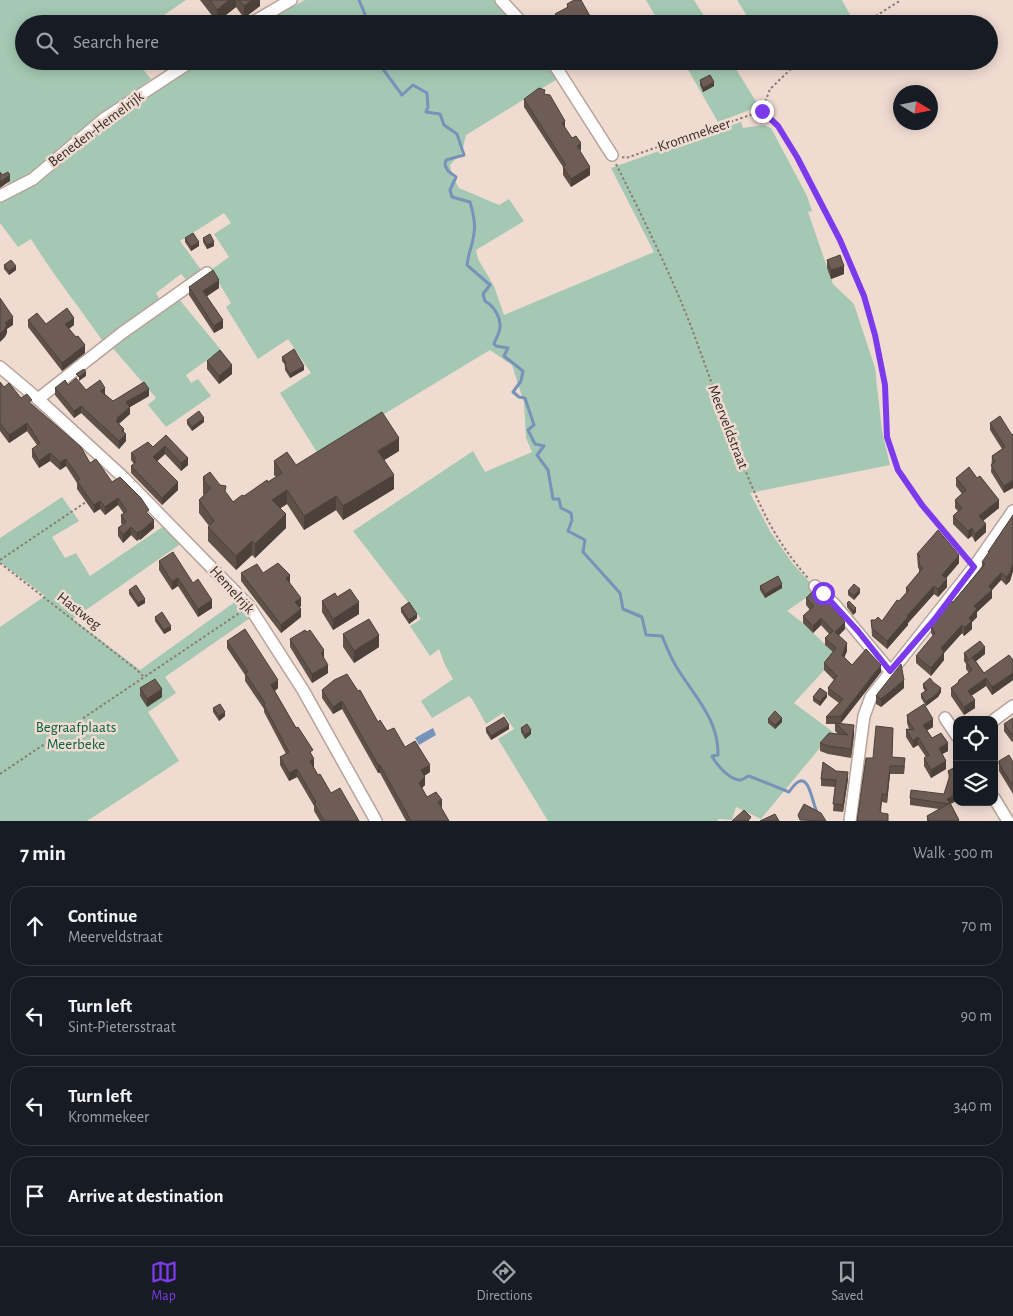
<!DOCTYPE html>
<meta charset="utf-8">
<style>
body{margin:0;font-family:"Alegreya Sans",sans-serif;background:#20242c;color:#f1f3f6}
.controls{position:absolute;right:15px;bottom:15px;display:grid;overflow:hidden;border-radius:10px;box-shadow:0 2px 12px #0003}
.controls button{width:45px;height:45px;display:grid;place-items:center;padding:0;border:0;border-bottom:1px solid #363941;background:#171b24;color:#f1f3f6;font:25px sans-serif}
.compass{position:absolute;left:893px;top:85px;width:45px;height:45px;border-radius:50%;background:#171b24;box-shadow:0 2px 12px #0003;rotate:100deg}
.stop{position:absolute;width:15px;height:15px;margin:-11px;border:4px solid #7c3aed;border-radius:50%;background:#fff}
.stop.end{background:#7c3aed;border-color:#fff;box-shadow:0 1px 5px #0008}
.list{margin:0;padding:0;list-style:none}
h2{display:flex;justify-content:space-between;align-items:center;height:65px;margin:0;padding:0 20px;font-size:21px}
h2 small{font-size:16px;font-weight:400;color:#9ea1a6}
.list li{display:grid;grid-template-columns:32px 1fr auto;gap:15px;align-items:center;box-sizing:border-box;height:80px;margin:0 10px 10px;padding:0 10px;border:1px solid #363941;border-radius:20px}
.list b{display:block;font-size:19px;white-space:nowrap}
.list p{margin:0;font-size:16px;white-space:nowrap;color:#9ea1a6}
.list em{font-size:16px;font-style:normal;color:#9ea1a6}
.icon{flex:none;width:28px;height:28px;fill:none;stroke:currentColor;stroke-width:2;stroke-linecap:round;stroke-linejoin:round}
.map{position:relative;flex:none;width:1013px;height:821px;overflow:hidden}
.search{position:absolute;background:#171b24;box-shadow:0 2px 12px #0003;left:15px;right:15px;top:15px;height:55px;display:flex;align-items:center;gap:12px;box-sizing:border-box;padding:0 18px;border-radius:28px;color:#9ea1a6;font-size:19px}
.sheet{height:425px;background:#171b24}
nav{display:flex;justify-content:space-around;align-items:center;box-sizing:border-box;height:70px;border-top:1px solid #363941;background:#171b24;font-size:14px;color:#9ea1a6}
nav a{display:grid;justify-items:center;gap:2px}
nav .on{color:#7c3aed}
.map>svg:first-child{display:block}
</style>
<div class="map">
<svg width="1013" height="821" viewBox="0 0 1013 821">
<rect width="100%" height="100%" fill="#f0dbd1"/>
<g fill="#a4c8b3">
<path d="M0 0H186L151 24H24V61H136L151 79 100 117 29 174 10 186 0 173Z"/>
<path d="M305 0H495L518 24H259Z"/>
<path d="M646 0H694L709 24H660Z"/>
<path d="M737 0H842L854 22 852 24H752Z"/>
<path d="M203 61H547L559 78 466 135 462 152 450 165 452 176 459 188 499 205 509 199 524 221 476 250 478 259 494 286 504 315 654 252 611 168 741 122 743 128 764 125 771 128 807 196 812 211 808 212 833 284 854 304 875 368 882 431 890 465 750 493 771 533 793 564 817 590 787 611 803 623 837 656 794 703 833 732 761 819 736 807 732 820 719 819 717 821H548L498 739 514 729 503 713 486 724 472 699 469 696 432 718 421 701 453 679 445 665 439 649 430 656 410 626 421 619 353 531 473 451 485 472 532 452 526 438 524 403 512 365 490 350 318 454 280 393 311 373 288 339 258 359 226 307 231 303 211 270 229 257 214 234 231 223 224 213 180 241 202 271 187 281 181 274 156 293 161 302 104 343C80 308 53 275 31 239L18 247 0 223V200L49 171 136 102Z"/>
<path d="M683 61H731L757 103 752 109 718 122Z"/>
<path d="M775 61H796L781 71Z"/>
<path d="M178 298 221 350 186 375 191 383 198 379 211 396 166 427 148 405 156 398 111 346Z"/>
<path d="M62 497 79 521 52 537 65 558 76 553 90 576 164 526 182 543 73 619 140 670 239 599 250 618 165 677 176 693 148 712 179 761 87 821H0V627L45 596 0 562V538Z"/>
</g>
<path fill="#7693ba" d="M433 728 436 735 419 745 415 738Z"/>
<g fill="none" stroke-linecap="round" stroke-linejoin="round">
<g stroke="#7693ba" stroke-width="3">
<path d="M359 0 369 24"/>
<path d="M377 61 402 95 413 85 427 93 428 107 426 112 440 114 444 125 457 134 464 155 446 160 445 165 448 171 456 177 450 190 452 197 470 202C473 212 476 223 474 233 473 244 468 254 467 265L490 285 483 294 485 301C495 307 503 320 499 332 498 336 495 340 494 344L496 346 508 348 504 356 523 371 521 381 513 392 519 397 525 398 534 425 528 430 535 444 544 446 537 455 548 470 553 499H559L561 508 571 513 572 520 568 531 585 540 583 552 620 593 623 609 642 617 646 635 662 636C667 648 672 661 679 671 696 698 719 721 718 755L712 756C716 764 730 781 741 780 744 779 746 777 749 776L789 792C809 762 811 801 817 812"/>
</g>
<defs>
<g id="minor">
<path d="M501 0 523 24"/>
<path d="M250 24 291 0"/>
<path d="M552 61 612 155"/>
<path d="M0 196 33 179 105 118 192 61"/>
<path d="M0 367 38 399 123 477 249 606 303 690 376 821"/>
<path d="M38 399 122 333 207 273"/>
<path d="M815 586 835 605 890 671"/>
<path d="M945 718 957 736"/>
<path d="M994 720 1013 706"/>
<path d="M994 798 1008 821"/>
<path d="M850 821 864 716 871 697 974 567 1013 511"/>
</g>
</defs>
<use href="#minor" stroke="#b7a39a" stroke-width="14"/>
<g stroke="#8a7c76" stroke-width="2" stroke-dasharray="2.5 2.5" stroke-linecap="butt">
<path d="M863 24 901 0"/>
<path d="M762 111 770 89 792 68 802 61"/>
<path d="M622 157 626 158 762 111 778 126 797 157 840 240 863 295 875 335 885 385 887 437 898 470 921 505 967 559"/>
<path d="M616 164C643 218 670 272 692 329 708 372 722 414 740 457 758 503 774 540 808 578"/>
<path d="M0 560 86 502"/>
<path d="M0 563 137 670 143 676"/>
<path d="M0 774 241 612"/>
</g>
<use href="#minor" stroke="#fff" stroke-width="11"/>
</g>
<g fill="#5f5048">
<path d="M200 0H260V6L244 18 236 7 217 22Z"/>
<path d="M567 4 590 24H556L555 22V14L567 8Z"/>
<path d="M700 80 714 86 703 92 700 85Z"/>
<path d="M545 94 580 152 590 175 571 187 563 175V167L524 107V99Z"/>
<path d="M185 238 199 246 191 251 185 242Z"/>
<path d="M203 238 214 246 207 249 203 242Z"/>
<path d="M827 260 844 274 831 279 827 268Z"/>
<path d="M4 265 16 270 9 275 4 269Z"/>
<path d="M189 287 219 288 207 296 223 328 214 333 189 295Z"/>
<path d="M28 320 46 324 74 325 69 329 85 353 62 371 28 327Z"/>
<path d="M282 357 304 370 290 378 285 370V365L282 361Z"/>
<path d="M207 361 232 374 219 384 207 369Z"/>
<path d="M0 382 4 387 32 405 90 463 149 515 154 528 140 540 139 539 137 541 131 535 123 543 118 536V528L122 525 121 523V515L124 514 118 505 105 515 100 509 94 513 77 489V483L66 466 60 470 50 461 39 468 32 457V449L37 445 27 431 9 443 0 431Z"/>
<path d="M68 385 86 390 105 394 113 401 149 396 130 407V414L119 424 124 432 126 441 119 449 81 413 74 418 55 395V388Z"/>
<path d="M187 420 204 422 192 431 187 424Z"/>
<path d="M990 423 1012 435 1004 493 991 472 992 456 1002 449 990 430Z"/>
<path d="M166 435 188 465 181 471 165 454 157 461 178 490 162 505 131 473V466L134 464 131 460V453L153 447Z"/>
<path d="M399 451 384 460 394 489 343 520 336 510 304 530 287 504 280 508 286 528 255 558 252 555 236 570 208 541V527L209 526 199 513V500L204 495 203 494V477L226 493 233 502 276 477 274 475V461L296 465Z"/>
<path d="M956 478 999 508 983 521 986 532 975 542 972 536 968 539 953 524V516L958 511 955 508V500L962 494 956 486Z"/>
<path d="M1013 515V571L1010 581 1006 585 1001 580 992 590V598L977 612V617L972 622V629L964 636 962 633 944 653V660L931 676 916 663V656L933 636 931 633V626L953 602 982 567V562L988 554V552Z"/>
<path d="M917 554 959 563 946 578 947 587 938 597 934 594 908 623V625L887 649 872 636 871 620 882 621 906 593V588L919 572V569L918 568Z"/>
<path d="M159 561 193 583 212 608 198 617 178 586 172 590 159 570Z"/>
<path d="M241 573H263L290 583 301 606 300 607 301 617 281 633 241 581Z"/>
<path d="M760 586 782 588 765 598 760 590Z"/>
<path d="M129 590 145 603 138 607 129 594Z"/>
<path d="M848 591 860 593 854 600 848 595Z"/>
<path d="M337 597 359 614 333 630 322 612V601Z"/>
<path d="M806 598 845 629 839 635 847 651 844 658 852 665 881 672 841 723H839L854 734 851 758 828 754 820 751V743L838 734 835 731V724H826V717L839 703 828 695V688L834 680 824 670V663L833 652 825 645V638L829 634 821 625 813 633 803 623V616L810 610 806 605Z"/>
<path d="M847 603 856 612 853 615 847 607Z"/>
<path d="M401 608 417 618 409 624 401 612Z"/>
<path d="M155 617 171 630 164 634 155 621Z"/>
<path d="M343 634 379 647 354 663 343 647Z"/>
<path d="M290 639 324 658 328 673 312 683 290 647Z"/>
<path d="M227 641 278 688 275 691 313 757V767L318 775 331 793 359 821H320L314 811V806L297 777 289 781 280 765V757L286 754 264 712V709L245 681V675L227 648Z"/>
<path d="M964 653 985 654 976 661 984 673 1013 660V680L992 695 986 686 971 696 975 708 964 715 951 696V688L969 673 966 669V664L964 661Z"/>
<path d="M933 682 941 692 938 697 926 706 921 698V694L925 691 923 688V684Z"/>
<path d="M140 688 162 697 147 707 140 696Z"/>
<path d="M904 688 881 707 876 704V696Z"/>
<path d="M322 690 358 691 378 722 387 731 405 747 430 772 424 776 425 785 422 788 427 797 441 808 449 821H406L380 773H378L342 709 333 714 322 698Z"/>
<path d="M813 697H827L820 706 813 701Z"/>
<path d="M213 708 225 716 219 721 213 712Z"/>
<path d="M907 715 933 727 927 730 932 738 948 751 942 754 946 769 931 778 924 766V758L926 757 918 745 913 748 906 737V729H909L907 723Z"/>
<path d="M1013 718V741L1012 742 1004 731V724Z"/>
<path d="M768 719 782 722 775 729 768 723Z"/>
<path d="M486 728 509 729 491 740 486 732Z"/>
<path d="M521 728 531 734 525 739 521 732Z"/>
<path d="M893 736 892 757 905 766 904 774H890L887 803 882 802 881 812 888 821H857L873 758Z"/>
<path d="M999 761 1013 762V794L999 771Z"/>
<path d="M957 766 951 804 959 821H927V816L939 809 910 805V798L944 794 949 779 948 771Z"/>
<path d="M821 779H848L843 812 833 811 835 787 821 786Z"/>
</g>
<g fill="#4d413b">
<path d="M229 0H236V7L217 22V10Z"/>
<path d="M252 0H260V6L244 18V6Z"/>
<path d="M590 16V24H579V22Z"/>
<path d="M575 20V24H568Z"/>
<path d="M714 82V86L703 92V88Z"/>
<path d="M565 121V129L562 123Z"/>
<path d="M581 143V151L577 146Z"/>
<path d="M590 167V175L571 187V179Z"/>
<path d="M10 175V181L0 188V182Z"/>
<path d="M199 242V246L191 251V247Z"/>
<path d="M214 242V246L207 249V245Z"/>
<path d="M16 266V270L9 275V271Z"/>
<path d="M844 266V274L831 279V270Z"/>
<path d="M219 280V288L203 299V291Z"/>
<path d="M13 317V325L7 329V333L5 337 0 342V334L5 323Z"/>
<path d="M74 318V325L65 331V324Z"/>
<path d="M223 320V328L214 333V326Z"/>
<path d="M85 345V353L62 371V363Z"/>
<path d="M232 365V374L219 384V376Z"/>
<path d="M304 366V370L290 378V374Z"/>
<path d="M86 372V376L79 381V377Z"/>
<path d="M105 388V395L100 391Z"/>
<path d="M149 389V396L130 407V414L118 424 116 428 117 418 126 402Z"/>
<path d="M81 406V413L74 418V411Z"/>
<path d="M204 418V422L192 431V427Z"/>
<path d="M27 423V431L9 443V435Z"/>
<path d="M124 429V436L126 434V441L119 449V441L122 431Z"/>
<path d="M399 438V451L378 464V451Z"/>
<path d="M165 446V454L153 465V457Z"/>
<path d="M50 453V461L39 468V461Z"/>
<path d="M188 458V465L181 471V463Z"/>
<path d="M66 459V466L60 470V462Z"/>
<path d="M394 475V489L343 520V506Z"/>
<path d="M1013 480V488L1004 493V486Z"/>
<path d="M178 482V490L162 505V498Z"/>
<path d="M287 490V504L272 514V500Z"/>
<path d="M336 496V510L304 530V516Z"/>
<path d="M118 498V505L105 515V507Z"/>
<path d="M999 500V508L979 524V516Z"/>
<path d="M100 501V509L94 513V505Z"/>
<path d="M286 514V528L255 558V544Z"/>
<path d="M154 520V528L140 540V532Z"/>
<path d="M986 524V532L975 542V534Z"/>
<path d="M131 527V535L123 543V535Z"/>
<path d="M972 528V536L968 539V531Z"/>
<path d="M139 531V539L137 541V533Z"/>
<path d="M252 541V555L236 570V556Z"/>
<path d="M959 555V563L942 583V575Z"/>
<path d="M1013 563V571L1010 581 1006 585V577Z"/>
<path d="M1001 573V580L992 590V598L977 612V617L972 622V629L964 636V628L974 606 989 586Z"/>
<path d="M290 575V583L286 586V578Z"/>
<path d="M178 578V586L172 590V582Z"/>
<path d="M947 579V587L938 597V589Z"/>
<path d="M782 584V588L765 598V594Z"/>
<path d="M934 586V594L908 623V625L887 649V641L907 616Z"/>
<path d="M860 589V593L854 600V596Z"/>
<path d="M301 598V606L295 610V602Z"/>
<path d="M145 599V603L138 607V603Z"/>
<path d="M212 600V608L198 617V609Z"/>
<path d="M359 602V614L333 630V619Z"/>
<path d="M856 608V612L853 615V611Z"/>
<path d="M301 609V617L281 633V625Z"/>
<path d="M417 614V618L409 624V620Z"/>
<path d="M821 618V625L813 633V626Z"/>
<path d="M845 622V629L835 639V632Z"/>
<path d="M962 625V633L944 653V660L931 676V668L941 648Z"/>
<path d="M171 626V630L164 634V630Z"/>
<path d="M379 635V647L354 663V651Z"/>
<path d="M847 643V651L842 663V655Z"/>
<path d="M985 647V654L970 666V659Z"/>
<path d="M324 650V659L321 653Z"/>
<path d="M328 665V673L312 683V674Z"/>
<path d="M881 665V672L841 723V716Z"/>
<path d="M1013 673V680L992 695V687Z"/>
<path d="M986 678V686L968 698V691Z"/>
<path d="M278 680V688L271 693V685Z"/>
<path d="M904 680V688L881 707V699Z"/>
<path d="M941 688V692L938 697 926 706V702Z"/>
<path d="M162 689V697L147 707V699Z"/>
<path d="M827 693V697L820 706V702Z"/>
<path d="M975 700V708L964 715V707Z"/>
<path d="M342 701V709L333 714V707Z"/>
<path d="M225 712V716L219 721V716Z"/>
<path d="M782 718V722L775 729V725Z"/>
<path d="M933 719V727L923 733V725Z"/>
<path d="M509 725V729L491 740V736Z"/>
<path d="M854 725V734L851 758V749Z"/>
<path d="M531 730V734L525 739V735Z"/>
<path d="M918 737V745L913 748V741Z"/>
<path d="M948 743V751L939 756V748Z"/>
<path d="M314 759V767L310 769V761Z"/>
<path d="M946 761V769L931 778V770Z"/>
<rect x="378" y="765" width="2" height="8"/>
<path d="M430 765V772L421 778V770Z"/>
<path d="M890 766V774L887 803V794Z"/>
<path d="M297 769V777L289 781V773Z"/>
<path d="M848 772V779L843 812V805Z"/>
<path d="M425 777V785L419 791V783Z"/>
<path d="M957 794V801L950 804 947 799Z"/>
<path d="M442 800V808L438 802Z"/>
<path d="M965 802H970L965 805Z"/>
</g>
<g fill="#6e5d54" stroke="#4d413b">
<path d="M210 0H229L217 10Z"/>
<path d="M239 0H252L244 6Z"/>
<path d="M574 0H581L590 16 579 22 575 20 568 24H566L565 21 561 22 555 14 568 7 567 4Z"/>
<path d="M710 75 714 82 703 88 700 80Z"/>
<path d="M539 88 545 90 544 94 550 95 565 121 562 123 572 138 576 136 581 143 577 146 590 167 571 179 563 167 566 165 524 99Z"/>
<path d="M0 172 2 175 8 172 10 175 0 182Z"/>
<path d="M193 233 199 242 191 247 185 238Z"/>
<path d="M210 234 214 242 207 245 203 238Z"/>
<path d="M840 255 844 266 831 270 827 260Z"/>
<path d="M11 260 16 266 9 271 4 265Z"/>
<path d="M213 270 219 280 203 291 223 320 214 326 189 287Z"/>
<path d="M0 298 13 317 5 323 7 325 5 329 0 334Z"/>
<path d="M67 308 74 318 65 324 76 337 78 336 85 345 62 363 28 320 37 313 46 324Z"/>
<path d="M294 349 304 366 290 374 285 366 286 363 282 357Z"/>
<path d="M220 350 232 365 219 376 207 361Z"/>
<path d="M84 369 86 372 79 377 76 374Z"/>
<path d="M76 378 86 390 100 380 105 388 100 391 113 401 144 382 149 389 126 402 130 407 117 418 118 420 116 421 124 429 122 431 126 434 119 441 81 406 74 411 55 388 65 380 68 385Z"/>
<path d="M0 382 4 387 9 383 21 398 27 394 32 400 29 402 81 447 90 463 96 459 112 482 120 477 141 498 149 510 146 512 154 520 140 532 139 531 137 533 131 527 123 535 118 528 126 522 121 515 127 511 118 498 105 507 100 501 94 505 77 481 80 479 66 459 60 462 50 453 39 461 32 449 40 443 27 423 9 435 0 423Z"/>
<path d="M199 411 204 418 192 427 187 420Z"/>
<path d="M382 412 399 438 378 451 394 475 343 506 336 496 304 516 287 490 272 500 286 514 255 544 252 541 236 556 208 527 214 521 199 500 211 488 203 480 205 479 203 477 210 472 220 485 226 486 225 491 233 502 242 495 244 496 267 480 268 482 282 473 274 461 287 452 296 465Z"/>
<path d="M1000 416 1012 435 1013 434V480L1004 486 991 465 995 462 992 456 1005 447 990 423Z"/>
<path d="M166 435 188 458 181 463 165 446 153 457 178 482 162 498 131 466 136 462 134 460 136 458 131 453 148 442 153 447Z"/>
<path d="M969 467 977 478 980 476 999 500 979 516 986 524 975 534 972 528 968 531 953 516 962 508 955 500 966 490 956 478Z"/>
<path d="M1013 515V563L1010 573 1006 577 1001 573 989 586 992 590 974 606 977 609 969 618 972 621 964 628 962 625 941 648 944 652 931 668 916 656 935 633 931 626 951 601 953 602 985 564 982 562 989 552H988Z"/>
<path d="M938 530 959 555 942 575 947 579 938 589 934 586 907 616 908 617 887 641 872 628 871 620H875L878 617 882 621 897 600 899 601 909 590 906 588 923 568 919 564 920 562 918 560 920 556 917 554Z"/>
<path d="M173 552 193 583 198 579 212 600 198 609 178 578 172 582 159 561Z"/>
<path d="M278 563 290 575 286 578 301 598 295 602 301 609 281 625 241 573 257 564 263 573Z"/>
<path d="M778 576 782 584 765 594 760 586Z"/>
<path d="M854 584 860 589 854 596 848 591Z"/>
<path d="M136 585 145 599 138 603 129 590Z"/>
<path d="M350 589 359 602 333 619 322 601 335 593 337 597Z"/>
<path d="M815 589 830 603 845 622 835 632 847 643 842 655 852 665 866 649 881 665 841 716 826 717 843 699 828 688 837 676 824 663 836 648 825 638 833 631 821 618 813 626 803 616 814 606 806 598Z"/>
<path d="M849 601 856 608 853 611 847 603Z"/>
<path d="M409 602 417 614 409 620 401 608Z"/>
<path d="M162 612 171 626 164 630 155 617Z"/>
<path d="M369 619 379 635 354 651 343 634Z"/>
<path d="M245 629 278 680 271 685 296 728 298 727 313 750 310 752 314 759 310 761 318 775 320 774 331 793 340 788 359 821H324L314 803 316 802 297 769 289 773 280 757 289 752 264 705 265 703 245 673 248 672 227 641Z"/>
<path d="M305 630 307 632 310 630 324 650 321 653 328 665 312 674 290 639Z"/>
<path d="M980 641 985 647 970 659 972 657 984 673 1009 655 1013 660V673L992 687 986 678 968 691 975 700 964 707 951 688 958 683 959 680 972 670 966 661 969 660 964 653Z"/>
<path d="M901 664 904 680 881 699 876 696 878 693Z"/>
<path d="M347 674 358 691 360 690 378 722 380 720 387 731 394 728 405 747 415 741 430 765 421 770 425 777 419 783 427 797 436 792 442 800 438 802 449 821H411L380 765H378L342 701 333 707 322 690 334 680Z"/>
<path d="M930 678 933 682 941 688 938 693 926 702 921 694 927 690 923 684Z"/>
<path d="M155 679 162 689 147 699 140 688Z"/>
<path d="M820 688 827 693 820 702 813 697Z"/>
<path d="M220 704 225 712 219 716 213 708Z"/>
<path d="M924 704 933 719 923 725 932 738 941 733 948 743 939 748 946 761 931 770 924 758 929 755 918 737 913 741 906 729 914 730 908 720 907 715Z"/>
<path d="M775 711 782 718 775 725 768 719Z"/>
<path d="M504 717 509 725 491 736 486 728Z"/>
<path d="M1013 718V734L1012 735 1004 724Z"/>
<path d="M835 723 854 725 851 749 828 746 820 743 829 733 848 735Z"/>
<path d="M527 724 531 730 525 735 521 728Z"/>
<path d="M876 726 893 728 892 757 905 758 904 766H890L887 794H882L880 811 882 813 888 814V821H857L866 758H873Z"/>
<path d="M1009 755 1013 762V786L999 764V761Z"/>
<path d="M823 762 836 771 848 772 843 805 833 804 836 780 821 779Z"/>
<path d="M957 766V794L947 799 950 803 949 804 910 798 911 790 944 794 950 775 948 771Z"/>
<path d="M950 803 959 820 957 821H929L927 816Z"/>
<path d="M804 804 821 813 826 821 800 820 798 815Z"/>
<path d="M744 810 751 817 748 821H732Z"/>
<path d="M775 814 779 821H760Z"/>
</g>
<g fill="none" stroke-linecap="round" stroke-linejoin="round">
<path stroke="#7c3aed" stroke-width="6" d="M762 111 778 126 797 157 840 240 864 296 875 335 885 385 887 437 898 470 922 505 974 567 934 620 890 671 858 631 823 593"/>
</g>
<g text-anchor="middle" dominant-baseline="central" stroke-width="5" stroke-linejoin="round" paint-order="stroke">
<g font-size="15" fill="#362e2a" stroke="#f0dbd1">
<text transform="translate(96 129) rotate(-37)">Beneden-Hemelrijk</text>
<text transform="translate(694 135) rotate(-19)">Krommekeer</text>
<text transform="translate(728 427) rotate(69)">Meerveldstraat</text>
<text transform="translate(232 590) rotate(48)">Hemelrijk</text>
<text transform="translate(79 611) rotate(38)">Hastweg</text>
</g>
<g font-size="15" fill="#05623f" stroke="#f0dbd1">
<text x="76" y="727">Begraafplaats<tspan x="76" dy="17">Meerbeke</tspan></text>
</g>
</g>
</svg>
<div class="controls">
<button><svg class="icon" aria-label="locate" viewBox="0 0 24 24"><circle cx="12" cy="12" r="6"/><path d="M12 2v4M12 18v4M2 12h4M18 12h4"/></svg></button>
<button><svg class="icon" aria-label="layers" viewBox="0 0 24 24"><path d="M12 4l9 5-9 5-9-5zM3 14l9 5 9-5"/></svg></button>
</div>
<svg class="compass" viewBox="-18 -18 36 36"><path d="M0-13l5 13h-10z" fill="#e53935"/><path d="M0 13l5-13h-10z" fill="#9ea1a6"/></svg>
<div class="stop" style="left:823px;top:593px"></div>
<div class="stop end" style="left:762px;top:111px"></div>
<div class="search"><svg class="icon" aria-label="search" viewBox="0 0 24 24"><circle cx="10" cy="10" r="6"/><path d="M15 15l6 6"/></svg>Search here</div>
</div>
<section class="sheet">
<h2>7 min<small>Walk · 500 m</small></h2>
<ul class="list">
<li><svg class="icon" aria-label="ahead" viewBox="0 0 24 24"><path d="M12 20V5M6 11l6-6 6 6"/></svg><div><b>Continue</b><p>Meerveldstraat</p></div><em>70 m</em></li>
<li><svg class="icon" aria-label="left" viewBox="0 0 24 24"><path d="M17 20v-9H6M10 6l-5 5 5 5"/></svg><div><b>Turn left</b><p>Sint-Pietersstraat</p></div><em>90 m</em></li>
<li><svg class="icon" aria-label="left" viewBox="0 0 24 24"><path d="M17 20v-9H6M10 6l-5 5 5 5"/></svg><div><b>Turn left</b><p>Krommekeer</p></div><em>340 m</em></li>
<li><svg class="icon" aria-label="arrive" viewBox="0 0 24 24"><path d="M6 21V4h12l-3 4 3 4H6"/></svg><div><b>Arrive at destination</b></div></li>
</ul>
</section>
<nav>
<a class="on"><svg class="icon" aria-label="map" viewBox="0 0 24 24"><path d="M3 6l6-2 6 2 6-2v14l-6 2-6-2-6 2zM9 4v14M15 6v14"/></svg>Map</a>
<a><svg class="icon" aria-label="directions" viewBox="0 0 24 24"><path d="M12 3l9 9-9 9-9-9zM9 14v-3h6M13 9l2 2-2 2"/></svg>Directions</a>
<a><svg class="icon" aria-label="saved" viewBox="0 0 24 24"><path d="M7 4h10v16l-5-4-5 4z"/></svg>Saved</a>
</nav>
